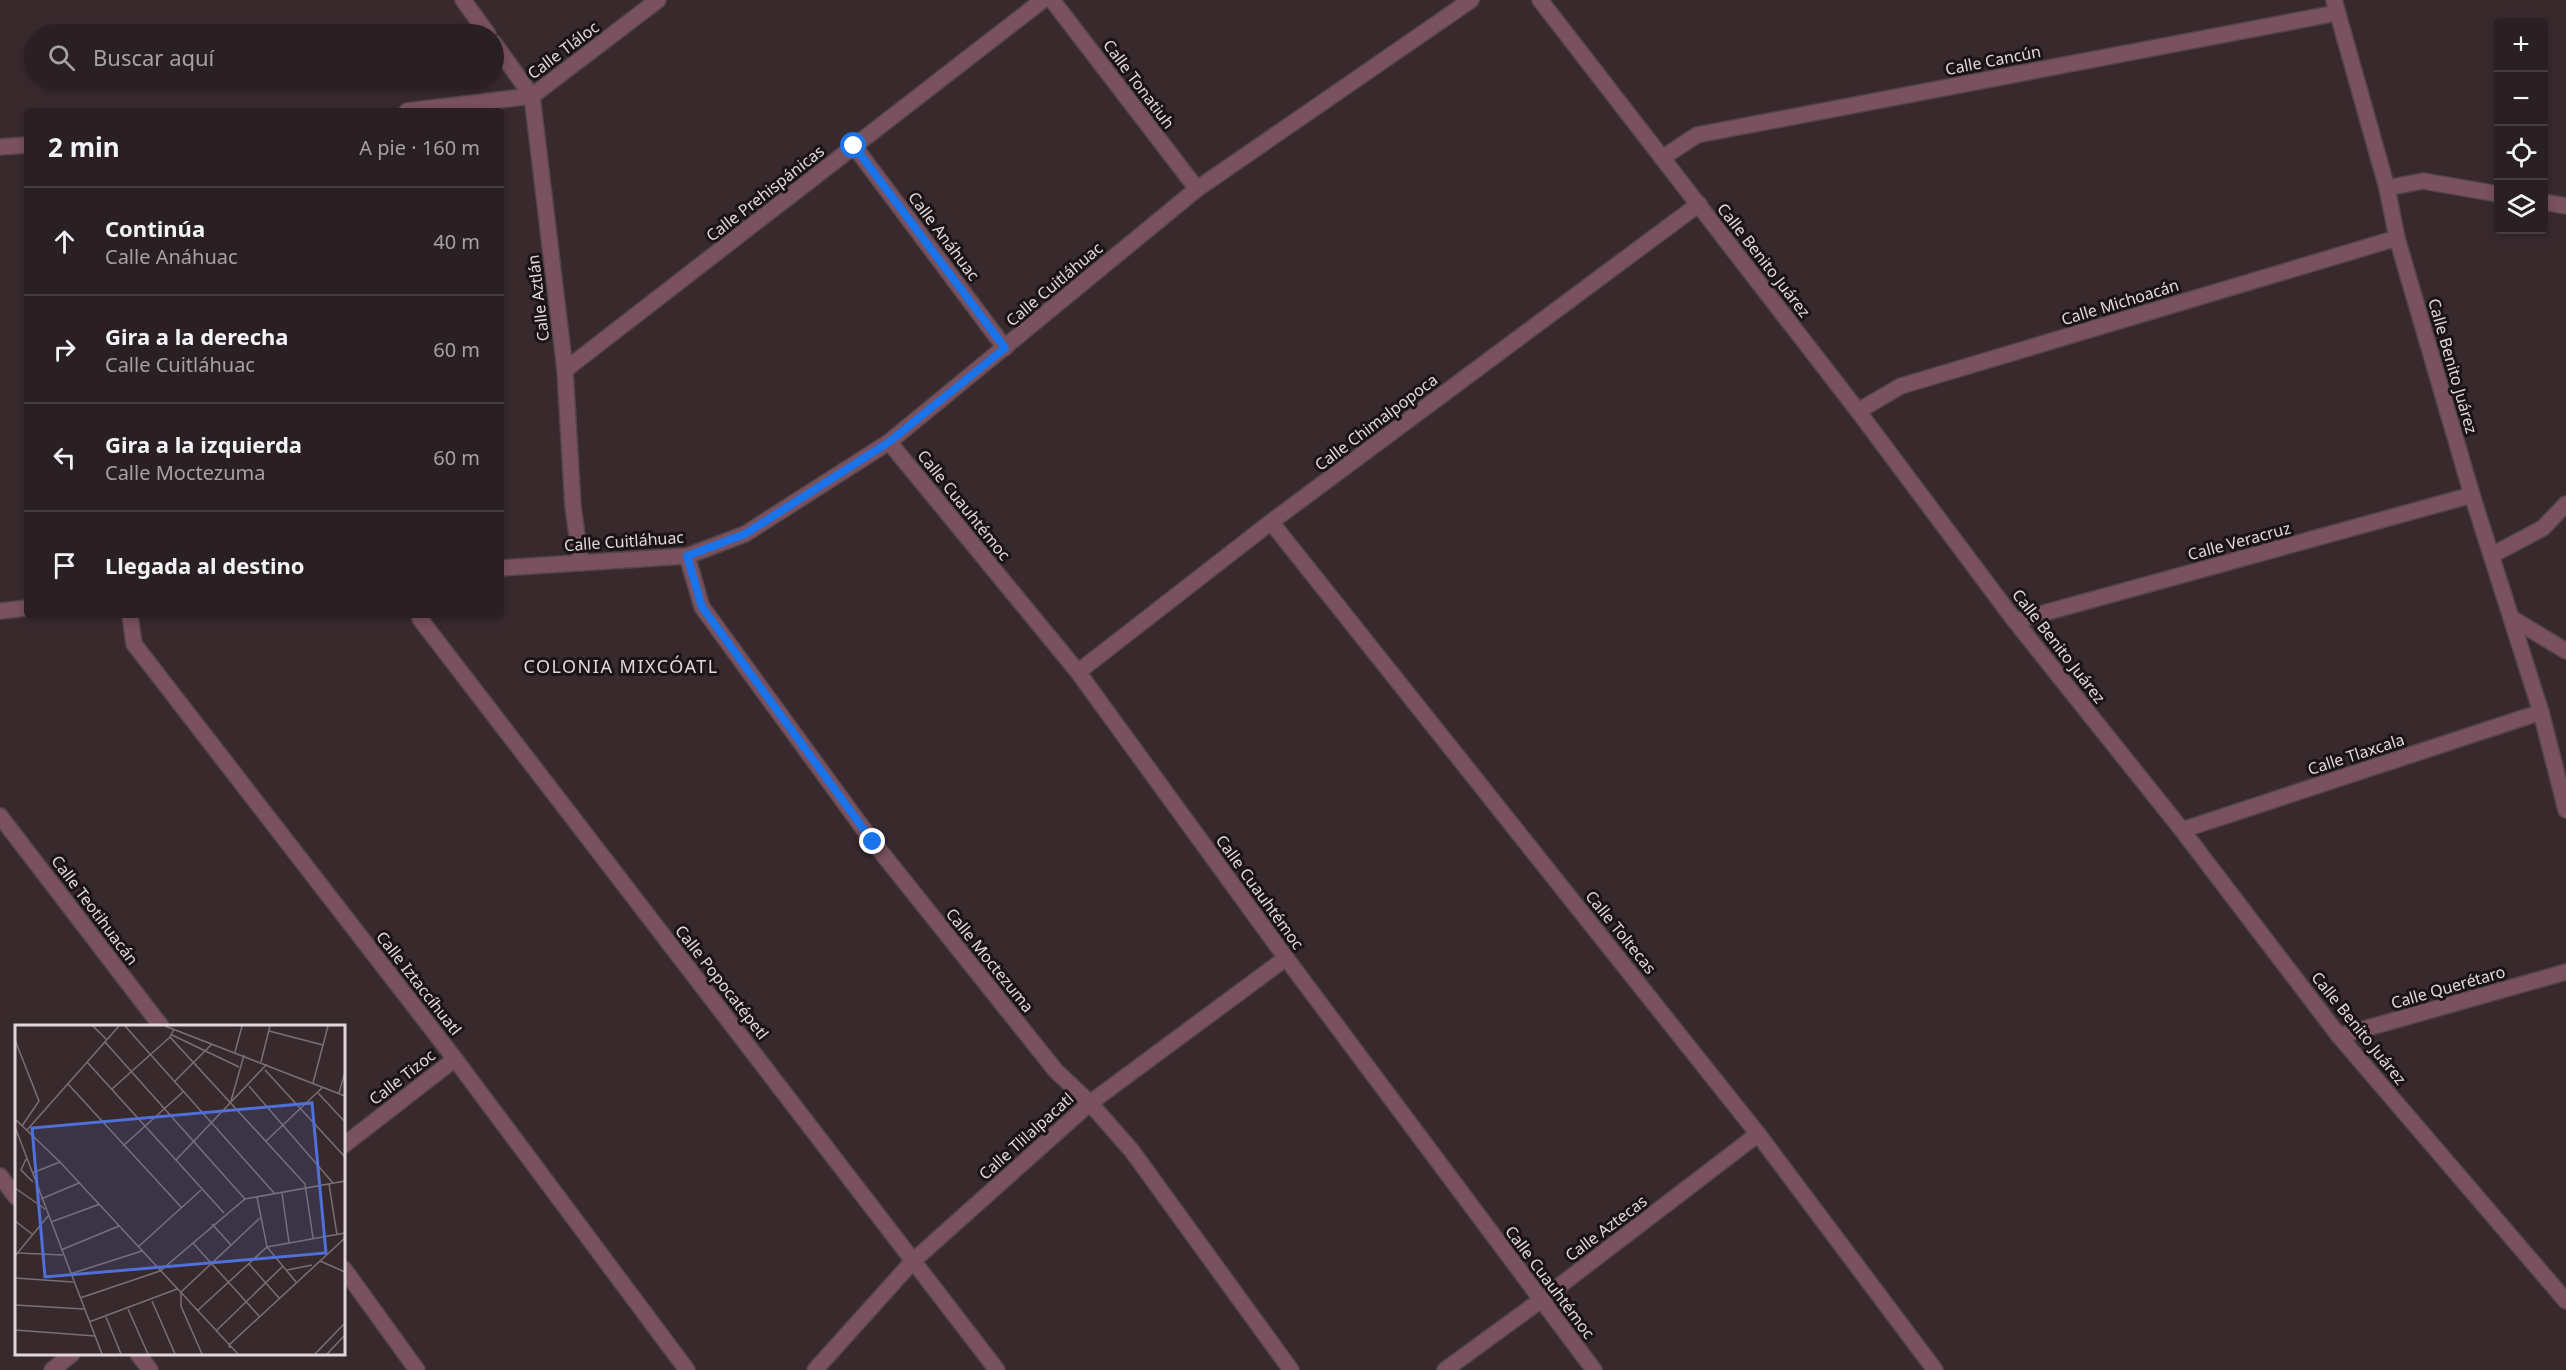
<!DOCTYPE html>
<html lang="es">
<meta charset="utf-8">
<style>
body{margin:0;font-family:"Noto Sans",sans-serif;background:#32272a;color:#f1f3f6}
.controls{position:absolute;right:18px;top:18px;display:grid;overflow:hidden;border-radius:6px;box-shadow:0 3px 9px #0003}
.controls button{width:54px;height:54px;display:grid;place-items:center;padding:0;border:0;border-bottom:2px solid #463d40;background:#2a1f22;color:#f1f3f6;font:30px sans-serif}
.stop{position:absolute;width:18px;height:18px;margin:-14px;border:4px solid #1a73e8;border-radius:50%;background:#fff}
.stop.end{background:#1a73e8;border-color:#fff;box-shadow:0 2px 6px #0008}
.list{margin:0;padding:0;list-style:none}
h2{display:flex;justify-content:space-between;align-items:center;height:78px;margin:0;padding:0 24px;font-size:26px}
h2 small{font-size:20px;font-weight:400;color:#a5a2a5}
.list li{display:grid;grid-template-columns:39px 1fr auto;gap:18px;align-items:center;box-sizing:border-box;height:108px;padding:0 24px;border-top:2px solid #463d40}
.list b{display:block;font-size:22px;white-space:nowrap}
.list p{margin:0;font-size:20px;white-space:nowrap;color:#a5a2a5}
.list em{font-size:20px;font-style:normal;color:#a5a2a5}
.icon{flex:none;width:33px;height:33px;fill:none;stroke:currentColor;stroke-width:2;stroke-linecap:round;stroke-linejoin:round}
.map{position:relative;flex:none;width:2566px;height:1370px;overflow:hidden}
.search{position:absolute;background:#2a1f22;box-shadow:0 3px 9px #0003;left:24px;top:24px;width:480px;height:66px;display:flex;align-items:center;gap:15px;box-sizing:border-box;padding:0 21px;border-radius:33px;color:#a5a2a5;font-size:22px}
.panel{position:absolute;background:#2a1f22;box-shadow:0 3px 9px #0003;left:24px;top:108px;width:480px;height:510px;border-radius:6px}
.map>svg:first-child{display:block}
</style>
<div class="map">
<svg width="2566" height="1370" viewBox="0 0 2566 1370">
<rect width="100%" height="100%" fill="#38292d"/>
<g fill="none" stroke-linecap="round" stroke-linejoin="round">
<defs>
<g id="minor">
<path d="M463 0 488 34"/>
<path d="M1052 0 1197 189"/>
<path d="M494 43 532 96 565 370 573 507 581 563"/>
<path d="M407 111 532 96 658 0"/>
<path d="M854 146 1005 348"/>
<path d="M0 147 27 145"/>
<path d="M1662 158 1697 135 2337 13"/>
<path d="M2387 188 2423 181 2498 194"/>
<path d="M2544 202 2566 206"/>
<path d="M565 370 1043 0"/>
<path d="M1858 411 1901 386 2397 238"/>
<path d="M889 442 1078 672 1286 958 1594 1370"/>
<path d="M1271 522 1758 1134 1935 1370"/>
<path d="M687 556 702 607 873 842 1056 1071 1090 1103 1132 1151 1291 1370"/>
<path d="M501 568 687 556 745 534 889 442 1197 189 1471 0"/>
<path d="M0 611 27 608"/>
<path d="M130 615 134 644 455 1059 687 1370"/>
<path d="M420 615V619L997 1370"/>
<path d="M2513 619 2566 651"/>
<path d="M2015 621 2472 495"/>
<path d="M1078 672 1271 522 1699 204"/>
<path d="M0 816 161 1026"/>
<path d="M2182 830 2541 712"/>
<path d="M2339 1036 2566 972"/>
<path d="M344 1145 455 1059"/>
<path d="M0 1176 16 1197"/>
<path d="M344 1269 417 1370"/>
<path d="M138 1354 150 1370"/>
<path d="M52 1370 72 1354"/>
<path d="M815 1370 913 1261 1090 1103 1286 958"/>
<path d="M1445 1370 1541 1300 1758 1134"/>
</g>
<g id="tertiary">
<path d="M1540 0 1858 411 2015 621 2182 830 2339 1036 2566 1301"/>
<path d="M2334 0 2387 188 2397 238 2472 495 2541 712 2566 810"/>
<path d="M2492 555 2543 528 2566 504"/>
</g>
</defs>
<use href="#minor" stroke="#534549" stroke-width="18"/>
<use href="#tertiary" stroke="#534549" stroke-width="18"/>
<use href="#minor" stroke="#7a515e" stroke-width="15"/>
<use href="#tertiary" stroke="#7a515e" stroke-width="15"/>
</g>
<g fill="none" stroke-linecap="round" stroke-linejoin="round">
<path stroke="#1a73e8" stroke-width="8" d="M854 146 1005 348 889 442 745 534 687 556 702 607 873 842"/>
</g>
<g text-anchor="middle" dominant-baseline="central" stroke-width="6" stroke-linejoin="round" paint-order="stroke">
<g font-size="16" fill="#e2d7da" stroke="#1b1416">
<text transform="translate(563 50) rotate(-37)">Calle Tláloc</text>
<text transform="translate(1993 60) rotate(-11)">Calle Cancún</text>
<text transform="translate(1139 84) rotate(53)">Calle Tonatiuh</text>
<text transform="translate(765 193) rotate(-38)">Calle Prehispánicas</text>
<text transform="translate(944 236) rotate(53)">Calle Anáhuac</text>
<text transform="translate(1764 260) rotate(52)">Calle Benito Juárez</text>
<text transform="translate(1054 284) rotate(-40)">Calle Cuitláhuac</text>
<text transform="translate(538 298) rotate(-97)">Calle Aztlán</text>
<text transform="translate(2120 302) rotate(-17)">Calle Michoacán</text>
<text transform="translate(2453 366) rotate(74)">Calle Benito Juárez</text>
<text transform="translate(1376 422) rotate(-37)">Calle Chimalpopoca</text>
<text transform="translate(964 505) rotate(51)">Calle Cuauhtémoc</text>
<text transform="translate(624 541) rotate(-4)">Calle Cuitláhuac</text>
<text transform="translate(2239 541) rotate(-15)">Calle Veracruz</text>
<text transform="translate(2059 646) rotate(52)">Calle Benito Juárez</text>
<text transform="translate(2356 754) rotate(-18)">Calle Tlaxcala</text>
<text transform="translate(1260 892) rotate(54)">Calle Cuauhtémoc</text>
<text transform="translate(95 910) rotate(53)">Calle Teotihuacán</text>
<text transform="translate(1621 932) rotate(51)">Calle Toltecas</text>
<text transform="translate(990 960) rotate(51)">Calle Moctezuma</text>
<text transform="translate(722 982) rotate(52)">Calle Popocatépetl</text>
<text transform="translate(419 983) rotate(52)">Calle Iztaccíhuatl</text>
<text transform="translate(2448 987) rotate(-16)">Calle Querétaro</text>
<text transform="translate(2359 1028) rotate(51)">Calle Benito Juárez</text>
<text transform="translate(402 1077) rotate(-38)">Calle Tizoc</text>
<text transform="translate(1026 1136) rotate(-42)">Calle Tlilalpacatl</text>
<text transform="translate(1606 1228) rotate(-37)">Calle Aztecas</text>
<text transform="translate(1550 1282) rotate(53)">Calle Cuauhtémoc</text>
</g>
<g font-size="18" letter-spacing="1.5" fill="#e2d7da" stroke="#1b1416">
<text x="621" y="666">COLONIA MIXCÓATL</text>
</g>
</g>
<g transform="translate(15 1025)">
<rect width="330" height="330" fill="#38292d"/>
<path fill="none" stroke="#7c6f72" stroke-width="1.5" d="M78 1 92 15M110 1 260 169M150 1 330 71M159 4 155 12 290 159 298 213M254 6 308 20M157 10 224 42M0 15 24 76 7 101M90 17 230 174M220 27 227 1M72 37 209 188M246 37 255 1M250 45 330 132M160 56 197 19M298 58 313 1M53 59 167 183M234 61 318 158M97 64 155 12M303 68 330 97M324 68 330 47M216 76 229 30M0 94 45 137 223 329M0 102 87 329M12 105 104 1M251 116 308 62M108 121 169 66M11 134 6 145 18 157M161 135 252 39M17 148 45 137M314 159 322 210M0 163 30 184M267 168 274 218M242 172 252 222 281 257M26 174 64 158M0 196 17 209M36 197 85 179M197 199 216 220M178 218 244 291M123 222 186 165M46 225 104 201M3 228 48 230M0 231 33 191M305 236 330 247M234 239 264 273M272 245 297 240M55 249 127 226M0 253 58 257M65 273 145 246 230 174 330 156M137 276 160 329M0 280 69 284M113 284 133 329M182 286 252 222 330 208M91 292 106 329M74 297 162 264M0 305 80 311M201 306 268 241M215 323 214 320 330 213M187 329 166 281V267L245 193M300 329 330 298M312 329 330 310"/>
<path fill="#4e70d8" fill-opacity="0.15" stroke="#4e70d8" stroke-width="3" d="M297 78 311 228 30 252 17 103Z"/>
<rect width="330" height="330" fill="none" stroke="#e2d7da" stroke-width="3"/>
</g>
</svg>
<div class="controls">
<button>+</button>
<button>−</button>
<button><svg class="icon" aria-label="locate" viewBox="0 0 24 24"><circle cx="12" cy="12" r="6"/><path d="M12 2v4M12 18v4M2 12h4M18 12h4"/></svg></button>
<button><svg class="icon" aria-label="layers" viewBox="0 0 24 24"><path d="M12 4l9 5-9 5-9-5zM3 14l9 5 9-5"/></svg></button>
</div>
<div class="stop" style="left:854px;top:146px"></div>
<div class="stop end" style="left:873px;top:842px"></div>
<div class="search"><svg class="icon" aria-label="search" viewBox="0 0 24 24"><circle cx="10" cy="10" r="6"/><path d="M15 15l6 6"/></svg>Buscar aquí</div>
<section class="panel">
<h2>2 min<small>A pie · 160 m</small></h2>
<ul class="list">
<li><svg class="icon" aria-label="ahead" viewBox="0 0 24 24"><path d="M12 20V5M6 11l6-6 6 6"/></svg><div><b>Continúa</b><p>Calle Anáhuac</p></div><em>40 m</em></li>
<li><svg class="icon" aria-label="right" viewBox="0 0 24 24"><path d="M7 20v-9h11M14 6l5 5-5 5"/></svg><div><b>Gira a la derecha</b><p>Calle Cuitláhuac</p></div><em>60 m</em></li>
<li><svg class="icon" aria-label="left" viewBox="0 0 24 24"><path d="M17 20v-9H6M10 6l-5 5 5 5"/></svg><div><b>Gira a la izquierda</b><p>Calle Moctezuma</p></div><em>60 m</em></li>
<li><svg class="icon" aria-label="arrive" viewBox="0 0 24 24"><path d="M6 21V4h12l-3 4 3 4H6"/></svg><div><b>Llegada al destino</b></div></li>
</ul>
</section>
</div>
